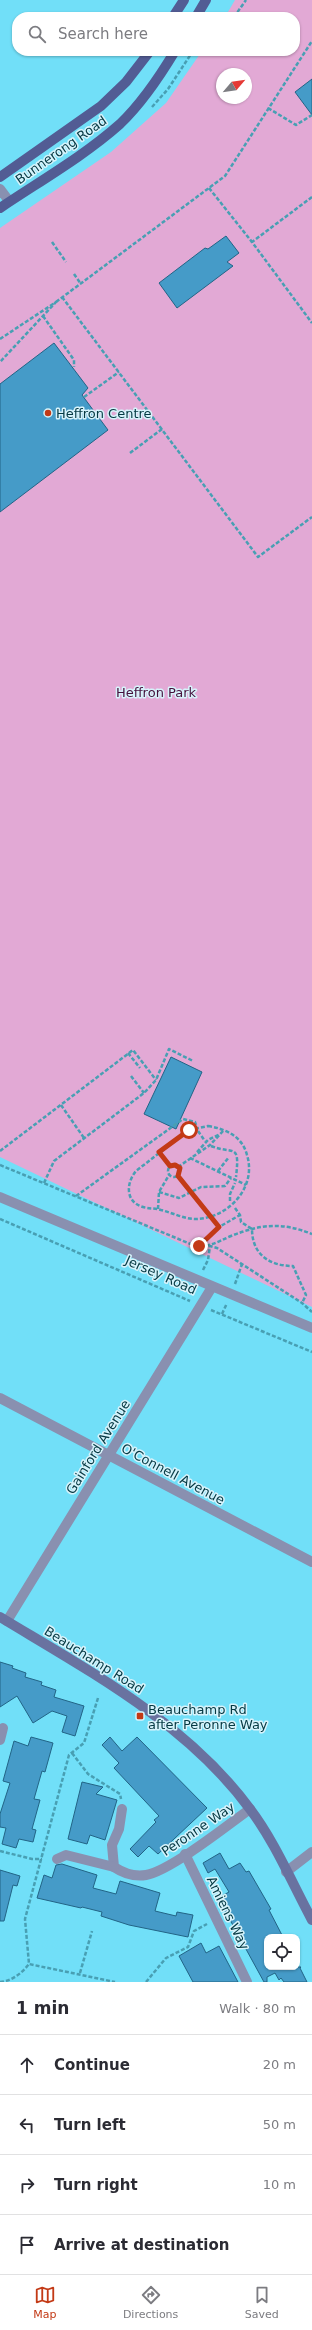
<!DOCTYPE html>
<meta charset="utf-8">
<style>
body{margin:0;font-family:"DejaVu Sans",sans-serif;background:#f2f2f3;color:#2b2b33}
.controls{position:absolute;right:12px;bottom:12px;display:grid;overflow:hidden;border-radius:8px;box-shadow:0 1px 3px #0004}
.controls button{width:36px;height:36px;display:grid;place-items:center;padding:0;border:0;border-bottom:1px solid #e1e1e2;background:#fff;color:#2b2b33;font:20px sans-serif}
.compass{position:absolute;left:216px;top:68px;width:36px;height:36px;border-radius:50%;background:#fff;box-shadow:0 1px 3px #0004;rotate:61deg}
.stop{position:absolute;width:12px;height:12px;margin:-9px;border:3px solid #c33a16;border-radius:50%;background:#fff}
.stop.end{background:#c33a16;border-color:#fff;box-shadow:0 1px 4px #0008}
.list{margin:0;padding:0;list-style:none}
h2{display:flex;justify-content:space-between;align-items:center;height:52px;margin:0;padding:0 16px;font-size:17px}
h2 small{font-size:13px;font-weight:400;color:#7c7c81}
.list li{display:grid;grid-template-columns:26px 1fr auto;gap:12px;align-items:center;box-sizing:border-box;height:60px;padding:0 16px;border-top:1px solid #e1e1e2}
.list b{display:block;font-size:15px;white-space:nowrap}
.list em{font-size:13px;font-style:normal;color:#7c7c81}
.icon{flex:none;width:22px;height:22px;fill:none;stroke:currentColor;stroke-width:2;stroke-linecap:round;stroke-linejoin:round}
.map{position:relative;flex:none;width:312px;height:1982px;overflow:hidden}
.search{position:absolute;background:#fff;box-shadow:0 1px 3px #0004;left:12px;right:12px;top:12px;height:44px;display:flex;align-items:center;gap:10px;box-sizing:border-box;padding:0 14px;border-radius:16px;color:#7c7c81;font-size:15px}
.sheet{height:292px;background:#fff}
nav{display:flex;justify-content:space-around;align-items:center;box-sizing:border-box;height:56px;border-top:1px solid #e1e1e2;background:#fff;font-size:11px;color:#7c7c81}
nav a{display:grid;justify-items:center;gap:2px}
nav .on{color:#c33a16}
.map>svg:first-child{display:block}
</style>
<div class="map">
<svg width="312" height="1982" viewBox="0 0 312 1982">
<rect width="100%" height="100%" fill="#71dff8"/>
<path fill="#e2a9d5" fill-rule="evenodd" d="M235 0H312V1307L0 1157V228L111 152 166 103 202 51H295V17H225ZM222 74H246V98H222Z"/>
<g fill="#459bc8" stroke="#226486">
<path d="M312 79V115L295 92Z"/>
<path d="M226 236 239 253 227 262 233 266 177 308 159 283 205 248 208 249Z"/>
<path d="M54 343 88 388 82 395 108 430 0 512V384Z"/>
<path d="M171 1057 202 1072 176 1129 144 1114Z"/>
<path d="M0 1662 13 1666 12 1668 26 1673 25 1677 42 1682 41 1685 56 1690 54 1697 84 1706 75 1736 62 1732 67 1716 52 1711 33 1723 17 1696 0 1707Z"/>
<path d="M31 1737 53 1743 45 1772 42 1771 34 1799 40 1800 32 1829 36 1830 33 1842 19 1839 16 1848 2 1844 6 1828 0 1827V1814L10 1783 3 1781 14 1741 28 1746Z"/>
<path d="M110 1737 122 1751 137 1737 207 1808 158 1854 149 1846 138 1857 130 1849 156 1822 154 1820 159 1816 114 1768 119 1763 102 1745Z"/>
<path d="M82 1782 103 1787 96 1794 117 1800 105 1840 90 1835 87 1844 68 1839Z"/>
<path d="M220 1853 229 1869 240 1863 246 1872 249 1871 271 1909 269 1910 283 1937H267V1967H301L300 1968 307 1982H284L281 1978 279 1980 275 1973 267 1977V1982H264L218 1898 229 1892 215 1869 208 1873 203 1863Z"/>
<path d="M62 1864 97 1875 93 1888 116 1894 120 1881 160 1893 155 1911 176 1916 177 1912 193 1915 188 1937 129 1925 101 1916 102 1912 82 1907 81 1908 37 1898 44 1875 52 1878 56 1865Z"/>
<path d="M0 1870 20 1876 17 1886 13 1885 4 1921H0Z"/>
<path d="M201 1943 206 1953 219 1946 238 1982H193L179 1956Z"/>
</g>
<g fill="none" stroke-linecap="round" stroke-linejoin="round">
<g stroke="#489fb3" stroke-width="2.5" stroke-dasharray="4 2" stroke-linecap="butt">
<path d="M234 17 246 0"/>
<path d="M152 107 168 89 193 51"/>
<path d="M268 108 296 125 312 115"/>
<path d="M209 188 252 242"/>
<path d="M312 197 252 242 312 323"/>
<path d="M52 242 66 262"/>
<path d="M74 274 81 284"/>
<path d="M62 297 258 557 312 517"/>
<path d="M56 302 225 176 312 41"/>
<path d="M43 316 74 360V367"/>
<path d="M0 339 56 302 0 362"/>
<path d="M84 397 119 372"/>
<path d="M130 453 162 429"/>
<path d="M128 1053 140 1068"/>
<path d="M131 1076 144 1093"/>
<path d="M61 1105 84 1138"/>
<path d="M208 1126C226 1129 242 1136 247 1155 257 1187 229 1218 196 1219 184 1219 173 1213 161 1210 155 1208 149 1209 143 1207 125 1202 126 1183 136 1171L189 1130Z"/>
<path d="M198 1131 205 1141"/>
<path d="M211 1146C234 1155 240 1142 236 1177"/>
<path d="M0 1151 133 1050 156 1080"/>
<path d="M159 1152 170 1166"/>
<path d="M197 1152 208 1140 220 1134"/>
<path d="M190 1158 246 1185"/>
<circle cx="174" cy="1171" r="6"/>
<path d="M0 1165 193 1245C209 1248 217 1242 231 1236 261 1224 282 1222 312 1234"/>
<path d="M178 1167 210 1145 224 1130"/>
<path d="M218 1171 229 1157"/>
<path d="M178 1176 219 1227"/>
<path d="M44 1183 54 1161 144 1093 156 1080 169 1049 193 1061"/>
<path d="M159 1192 179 1198 201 1187 225 1186 231 1178"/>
<path d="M76 1196 183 1119 195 1122 196 1125"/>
<path d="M230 1201V1194L235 1183"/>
<path d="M235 1208 240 1215 241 1222 252 1229C252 1254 269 1266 293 1266L306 1295 302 1303"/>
<path d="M158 1209 159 1192 169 1175"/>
<path d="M0 1219 190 1301"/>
<path d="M199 1245 219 1227 240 1215"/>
<path d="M203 1270 208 1260 210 1246 217 1248 302 1303 312 1312"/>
<path d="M235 1284 242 1264"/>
<path d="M211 1310 312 1352"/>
<path d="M222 1314 227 1303"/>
<path d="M98 1698 84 1743 69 1755 25 1919 29 1964 115 1982"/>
<path d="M72 1753 88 1774 120 1794 121 1799"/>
<path d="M0 1851 32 1859H42"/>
<path d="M80 1973 92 1931"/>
<path d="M0 1982C12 1981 22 1973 29 1964"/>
<path d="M146 1982 166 1958 188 1947 194 1931 207 1924"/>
</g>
<g stroke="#8990b0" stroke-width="10">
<path d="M0 189 9 201"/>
<path d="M0 1398 312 1562"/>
<path d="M7 1621 212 1287"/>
<path d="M0 1740 3 1728"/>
<path d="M122 1809 119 1829 112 1845 114 1867C123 1873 134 1877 146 1875 170 1871 228 1825 250 1809"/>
<path d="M185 1854 247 1982"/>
<path d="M57 1859 66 1855 114 1867"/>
</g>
<g stroke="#8990b0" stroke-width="10">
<path d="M0 1197 312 1328"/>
<path d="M286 1872 312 1852"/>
</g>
<path stroke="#6972a0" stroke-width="10" d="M0 1617C89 1671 187 1723 250 1809 275 1842 292 1883 312 1920"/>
<g stroke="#525c94" stroke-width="10">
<path d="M173 17 184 0"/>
<path d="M196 17 206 0"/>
<path d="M0 177 101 106 126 82 150 51"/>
<path d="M0 208C40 181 84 156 120 124 142 103 160 76 175 51"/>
</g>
</g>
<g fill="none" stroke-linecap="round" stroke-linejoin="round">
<path stroke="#c33a16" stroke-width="5" d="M189 1130 159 1152 170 1166 175 1165 180 1168 178 1176 219 1227 199 1246"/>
</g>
<g fill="#c33a16" stroke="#d7f3fb" stroke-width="1.5">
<circle cx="48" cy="413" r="4"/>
<rect x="136" y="1712" width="8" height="8" rx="2"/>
</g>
<g text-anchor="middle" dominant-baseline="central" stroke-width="3" stroke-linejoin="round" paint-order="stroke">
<g font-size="13" fill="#053943" stroke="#d7f3fb">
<text transform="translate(61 150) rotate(-35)">Bunnerong Road</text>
<text transform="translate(161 1275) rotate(24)">Jersey Road</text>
<text transform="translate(98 1447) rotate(-58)">Gainford Avenue</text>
<text transform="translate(173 1474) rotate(28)">O'Connell Avenue</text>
<text transform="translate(94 1660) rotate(32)">Beauchamp Road</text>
<text transform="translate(198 1829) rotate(-34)">Peronne Way</text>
<text transform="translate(228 1913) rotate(64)">Amiens Way</text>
</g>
<g font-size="13" fill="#053943" stroke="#d7f3fb" text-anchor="start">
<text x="56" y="413">Heffron Centre</text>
<text x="148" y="1709">Beauchamp Rd<tspan x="148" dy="15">after Peronne Way</tspan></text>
</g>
<g font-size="13" fill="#45103c" stroke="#d7f3fb">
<text x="156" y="692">Heffron Park</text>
</g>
</g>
</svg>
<div class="controls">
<button><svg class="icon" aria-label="locate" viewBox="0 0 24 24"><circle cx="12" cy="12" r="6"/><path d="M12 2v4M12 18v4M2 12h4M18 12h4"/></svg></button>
</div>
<svg class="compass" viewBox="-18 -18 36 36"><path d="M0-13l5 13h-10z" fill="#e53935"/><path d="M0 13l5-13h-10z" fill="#7c7c81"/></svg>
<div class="stop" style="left:189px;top:1130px"></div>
<div class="stop end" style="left:199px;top:1246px"></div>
<div class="search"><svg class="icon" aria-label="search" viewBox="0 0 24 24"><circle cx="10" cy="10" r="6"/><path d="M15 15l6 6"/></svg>Search here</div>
</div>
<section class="sheet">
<h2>1 min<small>Walk · 80 m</small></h2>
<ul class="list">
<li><svg class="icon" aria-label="ahead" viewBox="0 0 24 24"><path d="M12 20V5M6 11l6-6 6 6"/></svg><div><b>Continue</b></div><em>20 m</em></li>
<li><svg class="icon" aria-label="left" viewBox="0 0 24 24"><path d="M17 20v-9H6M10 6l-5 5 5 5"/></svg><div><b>Turn left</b></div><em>50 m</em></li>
<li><svg class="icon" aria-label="right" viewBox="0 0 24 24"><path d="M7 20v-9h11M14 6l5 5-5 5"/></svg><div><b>Turn right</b></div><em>10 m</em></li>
<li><svg class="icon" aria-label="arrive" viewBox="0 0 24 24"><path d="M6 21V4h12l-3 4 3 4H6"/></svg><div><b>Arrive at destination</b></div></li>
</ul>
</section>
<nav>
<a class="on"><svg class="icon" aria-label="map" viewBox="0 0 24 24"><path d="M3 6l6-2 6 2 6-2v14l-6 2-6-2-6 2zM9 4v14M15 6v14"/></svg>Map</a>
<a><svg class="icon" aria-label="directions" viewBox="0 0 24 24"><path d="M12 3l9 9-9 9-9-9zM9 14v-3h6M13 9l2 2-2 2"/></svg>Directions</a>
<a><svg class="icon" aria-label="saved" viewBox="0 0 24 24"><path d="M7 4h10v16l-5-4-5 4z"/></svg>Saved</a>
</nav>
